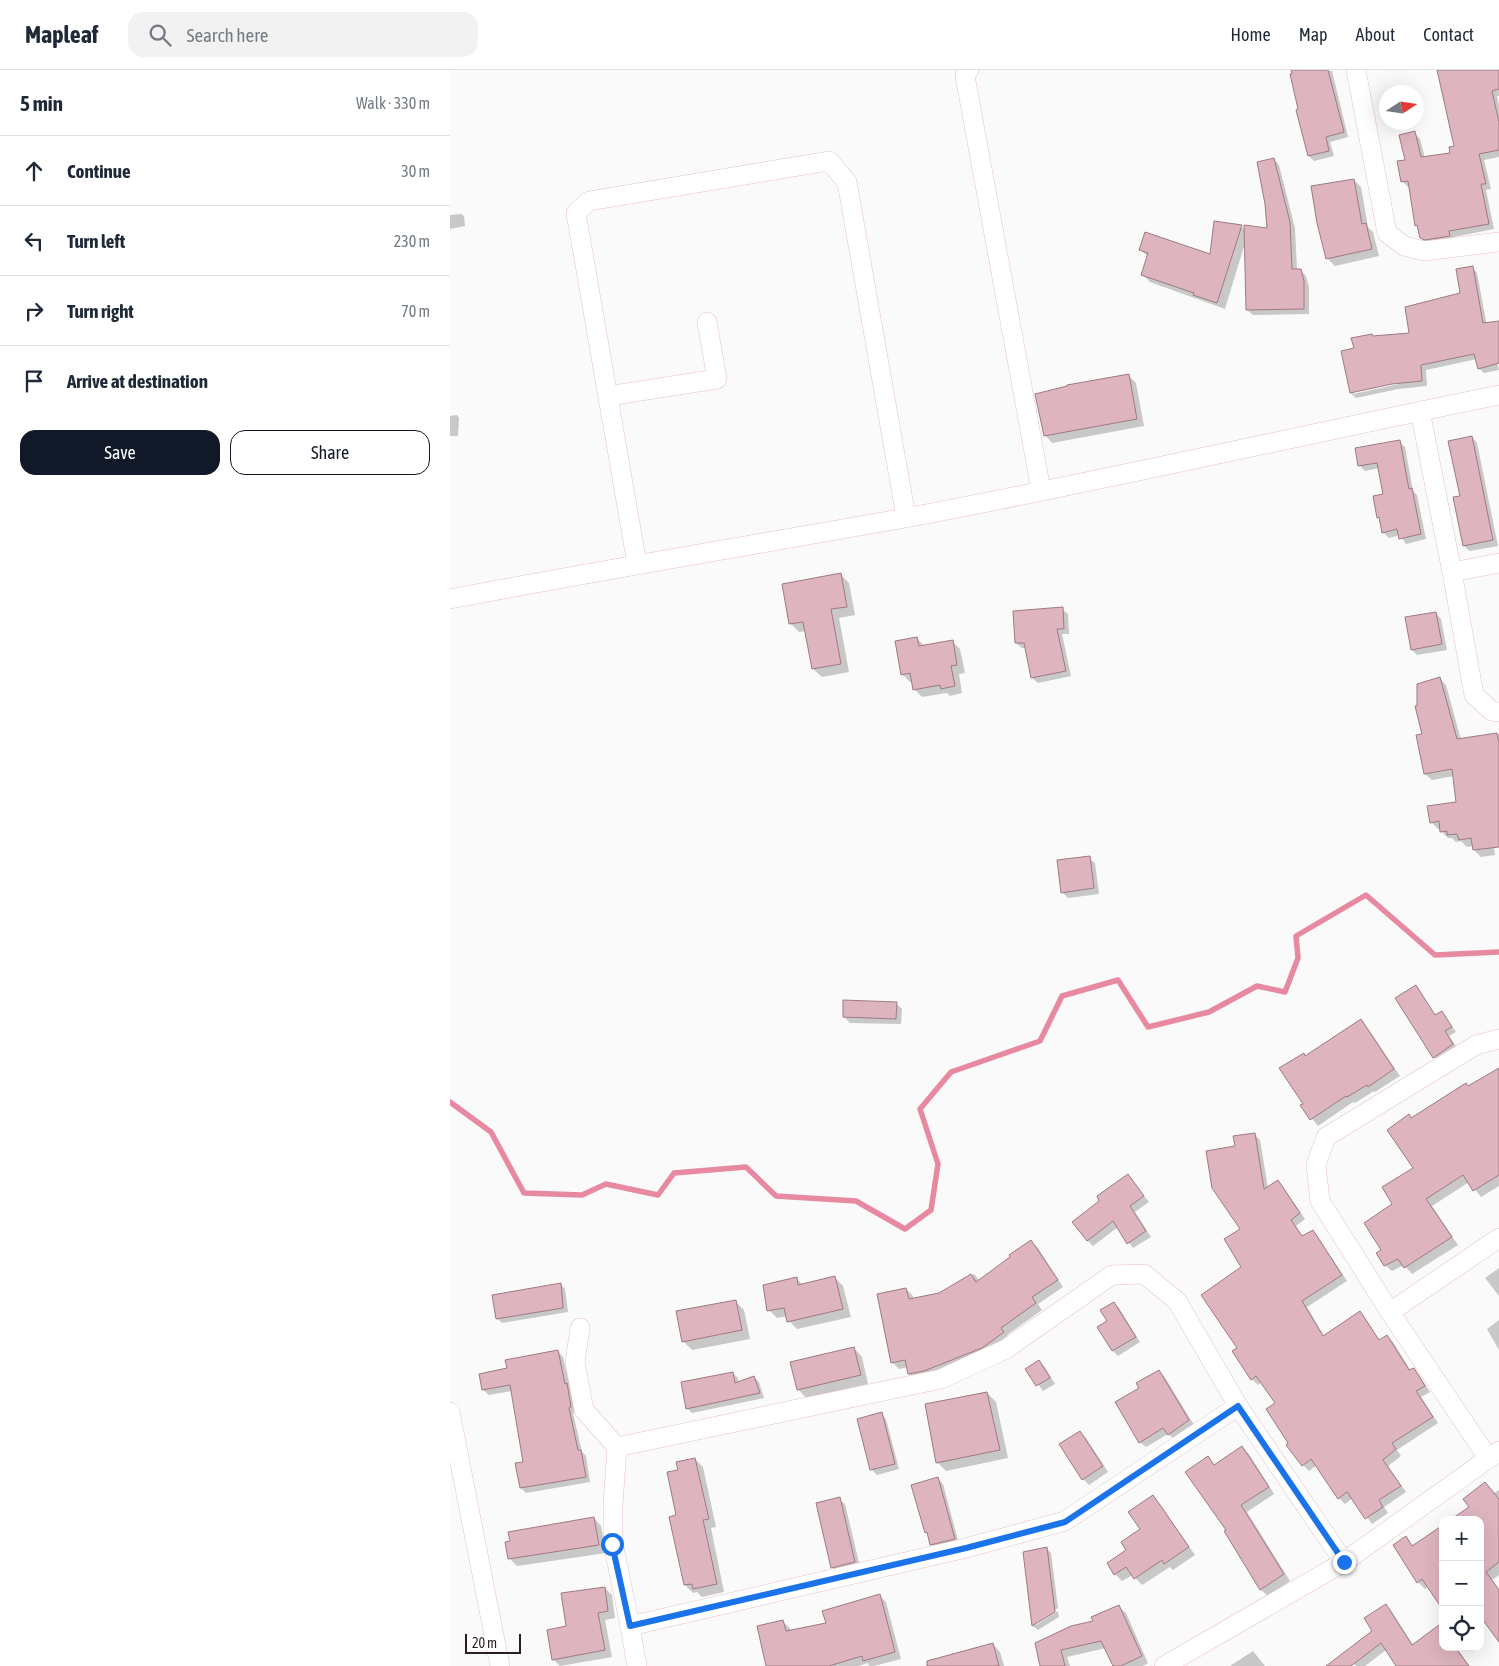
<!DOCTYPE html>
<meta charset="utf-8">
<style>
body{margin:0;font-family:"Asap Condensed",sans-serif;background:#f2f2f3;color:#1f2937}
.controls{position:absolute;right:15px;bottom:15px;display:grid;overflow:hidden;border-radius:10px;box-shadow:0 5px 20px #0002}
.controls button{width:45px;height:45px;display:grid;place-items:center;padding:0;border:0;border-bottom:1px solid #e0e1e3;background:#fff;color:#1f2937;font:25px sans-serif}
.compass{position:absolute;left:929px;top:15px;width:45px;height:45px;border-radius:50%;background:#fff;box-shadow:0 5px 20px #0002;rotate:78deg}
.scale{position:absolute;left:15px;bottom:12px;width:56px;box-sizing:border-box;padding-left:5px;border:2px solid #2c1d21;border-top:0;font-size:14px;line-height:18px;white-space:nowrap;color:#2c1d21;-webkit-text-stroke:4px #fff;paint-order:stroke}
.stop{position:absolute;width:15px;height:15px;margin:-11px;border:4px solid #1a73e8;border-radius:50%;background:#fff}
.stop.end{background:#1a73e8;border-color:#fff;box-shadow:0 1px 5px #0008}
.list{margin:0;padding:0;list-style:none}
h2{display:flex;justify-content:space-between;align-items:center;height:65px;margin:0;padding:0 20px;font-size:21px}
h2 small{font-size:16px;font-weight:400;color:#747a83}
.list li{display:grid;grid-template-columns:32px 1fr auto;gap:15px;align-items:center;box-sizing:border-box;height:70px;padding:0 20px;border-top:1px solid #e0e1e3}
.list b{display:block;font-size:19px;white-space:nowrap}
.list em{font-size:16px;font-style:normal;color:#747a83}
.actions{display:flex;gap:10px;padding:15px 20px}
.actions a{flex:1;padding:11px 0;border:1px solid #111827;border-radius:15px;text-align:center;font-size:18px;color:#111827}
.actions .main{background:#111827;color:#fff}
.icon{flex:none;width:28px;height:28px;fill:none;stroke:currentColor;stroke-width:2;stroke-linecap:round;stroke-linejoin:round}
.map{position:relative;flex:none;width:1049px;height:1596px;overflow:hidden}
header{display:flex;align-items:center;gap:30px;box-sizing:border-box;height:70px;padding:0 25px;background:#fff;border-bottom:1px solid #e0e1e3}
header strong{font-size:24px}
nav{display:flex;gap:28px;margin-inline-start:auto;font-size:18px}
.search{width:350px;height:45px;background:#f2f2f3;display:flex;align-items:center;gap:12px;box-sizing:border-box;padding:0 18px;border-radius:15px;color:#747a83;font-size:19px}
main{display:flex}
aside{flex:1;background:#fff}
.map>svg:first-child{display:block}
</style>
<header>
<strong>Mapleaf</strong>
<div class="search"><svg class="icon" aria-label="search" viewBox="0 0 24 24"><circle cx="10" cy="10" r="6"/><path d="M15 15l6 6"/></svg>Search here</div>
<nav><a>Home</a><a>Map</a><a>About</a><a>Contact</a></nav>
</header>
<main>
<aside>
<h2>5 min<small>Walk · 330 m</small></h2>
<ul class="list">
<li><svg class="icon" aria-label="ahead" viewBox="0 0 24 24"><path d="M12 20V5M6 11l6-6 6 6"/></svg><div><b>Continue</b></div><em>30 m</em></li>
<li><svg class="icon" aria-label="left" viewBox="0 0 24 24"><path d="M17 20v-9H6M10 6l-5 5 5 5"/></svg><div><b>Turn left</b></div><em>230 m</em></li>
<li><svg class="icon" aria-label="right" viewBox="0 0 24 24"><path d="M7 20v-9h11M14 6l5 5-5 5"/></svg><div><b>Turn right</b></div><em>70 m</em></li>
<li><svg class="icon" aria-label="arrive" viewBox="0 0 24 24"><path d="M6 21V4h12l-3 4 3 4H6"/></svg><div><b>Arrive at destination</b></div></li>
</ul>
<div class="actions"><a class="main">Save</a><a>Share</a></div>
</aside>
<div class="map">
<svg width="1049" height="1596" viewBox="0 0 1049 1596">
<rect width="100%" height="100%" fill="#fafafa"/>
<g fill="#0003" fill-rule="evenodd">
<path d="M841 0 882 1 898 67 880 72 884 86 864 91 859 86Z"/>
<path d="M989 0H1049V26H1047L1049 36V87L1034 90 1041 119 1036 120 1044 159 1004 167 1005 172 977 174 971 168 969 157 967 155 960 117H958L952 111 964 63 970 69 975 88 1002 84 1006 77Z"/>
<path d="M824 89 829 95 845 158 847 200H850L856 206 859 217V244L803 245 797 240 795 173 775 239 700 212 692 204 698 187 691 180 761 186 791 156 795 160 818 159Z"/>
<path d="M904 110 911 117 918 157 923 162 929 186 885 196 877 188Z"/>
<path d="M11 144 14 146 15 156 0 159V145Z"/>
<path d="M1022 197 1027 203 1037 256 1040 259 1049 300 1034 303 1029 298 1027 289 976 300 977 316 948 319 906 328 901 323 905 279 924 267 960 264 1012 224ZM948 312 949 314 903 324V321Z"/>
<path d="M678 305 686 313 694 356 602 373 595 365Z"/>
<path d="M7 345 9 348 8 366H0V346Z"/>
<path d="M1022 367 1027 373 1048 476 1020 481 1014 476 1011 427Z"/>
<path d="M949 372 955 377 963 421 967 425 976 469 956 474 950 465 939 468 933 462 931 449 928 447 934 425 929 398 915 401 909 395Z"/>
<path d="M391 505 399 513 405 545 389 548 399 602 372 607 363 599 356 561 349 562 341 554 334 515Z"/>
<path d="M612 539 618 544 619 564H612L621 606 588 613 582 608 576 578H572L566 573Z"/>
<path d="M986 543 991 549 997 580 967 585 962 580Z"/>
<path d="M467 568 474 576 502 571 510 579 515 603 509 604 512 623 500 626 497 623 472 627 464 619 463 612H460L452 604Z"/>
<path d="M989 608 996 615 1011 670 1049 664V769L1043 771 1045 785 1031 787 1024 780 1023 776 1017 777 1011 771 1006 772 1002 768H998L991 761V759H988L981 752 1008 733 1004 706 982 710 975 704 974 665Z"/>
<path d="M639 788 645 793 649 824 618 828 612 822Z"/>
<path d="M965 917 986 946 992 942 1006 962 999 966 1008 979 989 992 984 987Z"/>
<path d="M446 933 452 939 451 954 400 953 394 947Z"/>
<path d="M910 950 917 957 950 1006 925 1022 924 1021 905 1033 903 1032 868 1056 852 1036 854 1034V985L856 987Z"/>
<path d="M1049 1002V1116L1031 1127 1019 1112 982 1136 1008 1175 962 1204 954 1195 942 1201 935 1195 933 1180 944 1134 965 1098 961 1049Z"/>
<path d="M804 1064 810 1070 818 1118 828 1111 833 1117 855 1149 846 1156 853 1167 862 1161 868 1167 897 1211 857 1237 874 1266 910 1243 916 1249 930 1271 937 1266 943 1272 961 1301 964 1299 969 1305 980 1322 971 1327 988 1353 947 1380 951 1386 938 1396 956 1422 934 1437 938 1443 922 1454 903 1428 895 1434 889 1428 867 1395 859 1401 853 1395 840 1374 827 1333 812 1312 808 1315 802 1309 789 1279 792 1198 786 1077Z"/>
<path d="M683 1112 699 1132 685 1142 701 1167 683 1178 668 1157 643 1176 637 1170Z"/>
<path d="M581 1171 588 1178 613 1217 588 1234 592 1240 557 1265 560 1269 466 1310 459 1304 458 1297 449 1299 442 1292 456 1219 463 1226V1229L490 1224 524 1204 530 1211Z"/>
<path d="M1049 1198V1226L1035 1208Z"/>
<path d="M346 1208 353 1215 385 1208 393 1216 401 1247 347 1259 339 1251 337 1246 327 1248 319 1240Z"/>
<path d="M111 1215 115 1219 118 1242 52 1253 47 1248Z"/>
<path d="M285 1231 294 1240 300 1269 242 1280 233 1271Z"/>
<path d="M664 1233 669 1238 690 1272 668 1286 663 1281 649 1258 659 1252Z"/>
<path d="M1049 1250V1280L1037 1259Z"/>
<path d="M404 1278 412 1287 418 1314 356 1328 348 1319Z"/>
<path d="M108 1281 113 1287 126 1342 123 1343 132 1382 136 1386 140 1412 76 1423 71 1418 75 1393 62 1321 39 1325 33 1320 58 1299Z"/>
<path d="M589 1292 595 1297 605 1314 593 1321 577 1299Z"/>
<path d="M709 1301 714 1306 744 1355 724 1369 718 1364 696 1377 690 1372 691 1319Z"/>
<path d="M283 1303 288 1308 289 1313 304 1307 309 1312 314 1328 242 1343 237 1338Z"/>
<path d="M537 1323 546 1332 558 1388 496 1401 487 1392Z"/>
<path d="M431 1344 436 1349 449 1399 427 1405 422 1400 409 1349Z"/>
<path d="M630 1362 636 1368 658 1402 639 1415 633 1409 611 1375Z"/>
<path d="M792 1378 799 1384 824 1424 797 1442 840 1511 818 1526 811 1520 776 1462 778 1461 758 1388 765 1396Z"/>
<path d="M245 1389 253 1397 266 1457 261 1458 274 1522 252 1527 247 1522 243 1523 235 1515 228 1446 230 1401Z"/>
<path d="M488 1409 493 1414 509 1474 486 1479 481 1474 479 1465 476 1462Z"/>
<path d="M1035 1413 1044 1423 1049 1420V1505L1042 1510 1049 1519V1570L1030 1544V1450L1021 1437Z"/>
<path d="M703 1427 710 1434 745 1485 723 1500 720 1497 692 1515 683 1505 672 1511 665 1504 692 1460Z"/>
<path d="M389 1429 395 1434 410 1497 387 1503 382 1497Z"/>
<path d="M144 1448 151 1456 156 1483 67 1496 60 1489 61 1472Z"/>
<path d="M955 1468 964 1476 979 1516 975 1519 968 1512Z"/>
<path d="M596 1478 601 1483 608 1538 586 1552V1555L608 1541 609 1547 588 1560 583 1556 574 1483Z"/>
<path d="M155 1518 162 1525 165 1548 155 1550 162 1587 110 1596 103 1589 117 1557Z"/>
<path d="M430 1526 436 1532 451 1589 424 1596H420L417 1593 409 1596H317L333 1552 340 1558V1561L378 1554Z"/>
<path d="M668 1536 676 1543 698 1593 693 1596H664L656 1578 617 1587 620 1596H591L644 1552Z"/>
<path d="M936 1536 942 1542 963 1575 1006 1577 1019 1596H947L936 1580 915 1596H906L895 1583 924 1562Z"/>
<path d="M543 1574 550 1582 554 1596H482L481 1590Z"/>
<path d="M803 1581 815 1596H780Z"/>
</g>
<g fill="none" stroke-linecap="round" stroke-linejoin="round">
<path stroke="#e789a1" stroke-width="5.5" d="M0 1032 41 1062 74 1123 132 1125 156 1114 208 1125 224 1103 296 1097 326 1126 406 1131 455 1159 481 1140 488 1094 470 1039 501 1002 590 971 612 926 668 910 698 957 759 942 807 916 835 922 848 888 846 866 916 825 985 885 1049 882"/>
</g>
<g fill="#deb5be" stroke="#9e7981">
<path d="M841 0H878L894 62 876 67 879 81 858 86 846 40 848 39 840 4H842Z"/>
<path d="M987 0H1049V19L1042 21 1049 52V80L1029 84 1036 114H1031L1039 154 999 161 1000 166 975 170 970 168 967 155 965 156 958 111 951 112 947 91 955 90 949 65 965 61 971 87 1000 83 999 77 1004 76Z"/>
<path d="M824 88 840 152 842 199H851L854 211V239L796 240 794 155 817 158 815 134 807 92Z"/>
<path d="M904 109 912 154 916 153 922 179 876 189 867 153 861 116Z"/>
<path d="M764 151 792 155 767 233 743 225 744 223 691 205 698 183 689 180 695 162 760 184Z"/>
<path d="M1023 196 1033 253 1049 251V293L1028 299 1024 284 971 295 972 311 942 314 900 323 891 281 904 278 901 268 922 264 923 266 959 263 955 237 1010 223 1006 199Z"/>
<path d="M679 304 687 349 594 366 585 324 617 316V315Z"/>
<path d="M1022 366 1043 470 1013 476 1003 427 1010 426 998 371Z"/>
<path d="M950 370 959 419 962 418 971 464 949 469 947 459 932 463 929 447 927 448 923 426 933 424 927 393 908 396 905 378Z"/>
<path d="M391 503 397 537 381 539 391 594 362 599 353 552 339 554 332 514Z"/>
<path d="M613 537 614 559H607L616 601 581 608 574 573H565L563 541Z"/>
<path d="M986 542 992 574 961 580 955 547Z"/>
<path d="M467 567 469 576 503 570 507 595 501 596 505 616 491 619 490 615 463 620 460 603 451 605 445 571Z"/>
<path d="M990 607 1007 669 1047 663 1049 673V777L1023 780 1021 768 1009 770 1007 764 997 765V761L990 762 989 751 980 753 977 736 1006 732 1002 699 974 704 966 665 972 664 965 636H967V614Z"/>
<path d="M640 786 644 818 611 823 607 790Z"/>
<path d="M966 915 985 945 992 941 1002 957 995 961 1003 974 983 988 945 928Z"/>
<path d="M393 930 447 932 446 949 393 947Z"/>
<path d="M911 949 944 999 918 1017 917 1015 897 1027 896 1026 860 1050 850 1035 853 1034 829 998 854 983 855 986Z"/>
<path d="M1049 998V1105L1023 1121 1013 1105 976 1129 1002 1167 954 1198 948 1189 934 1196 926 1183 931 1180 914 1153 942 1134 932 1117 963 1098 937 1060 959 1044 961 1048 1016 1013 1018 1016Z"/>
<path d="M805 1063 814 1119 828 1110 850 1143 841 1150 852 1166 863 1160 892 1205 852 1231 873 1266 910 1241 929 1270 937 1265 959 1300 964 1298 975 1316 966 1321 983 1347 942 1373 946 1379 933 1390 951 1416 929 1430 933 1437 915 1449 897 1422 888 1429 861 1389 852 1396 836 1375 838 1373 816 1339 825 1333 806 1306 801 1310 782 1281 787 1278 751 1225 791 1197 774 1169 790 1159 762 1118 756 1081 785 1076 783 1066Z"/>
<path d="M678 1104 694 1126 680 1136 696 1161 677 1174 663 1151 637 1171 622 1152 649 1131 647 1126Z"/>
<path d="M581 1170 608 1210 582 1227 586 1233 551 1258 554 1262 532 1278 474 1301 458 1304 455 1290 441 1293 427 1224 456 1218 459 1229 489 1223 521 1204 526 1212 560 1187 559 1185Z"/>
<path d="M385 1206 393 1239 337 1252 334 1238 317 1241 313 1215 347 1207 348 1215Z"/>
<path d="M111 1213 113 1238 46 1249 42 1225Z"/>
<path d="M286 1230 292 1260 232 1272 226 1241Z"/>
<path d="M664 1232 686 1267 662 1281 647 1257 657 1251 650 1240Z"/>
<path d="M404 1277 411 1305 347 1320 340 1292Z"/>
<path d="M108 1280 115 1314 117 1313 121 1337 119 1338 128 1380H131L136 1407 70 1418 65 1393 73 1392 60 1315 32 1320 29 1304 57 1298 55 1290Z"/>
<path d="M589 1290 600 1308 586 1316 575 1299Z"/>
<path d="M709 1300 739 1350 718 1365 713 1358 689 1373 665 1332 689 1318 686 1313Z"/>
<path d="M283 1302 285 1313 304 1306 310 1323 236 1339 231 1312Z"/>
<path d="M537 1322 550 1380 486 1393 475 1334Z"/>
<path d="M432 1342 445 1394 420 1400 407 1349Z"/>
<path d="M630 1361 653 1396 632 1410 609 1374Z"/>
<path d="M792 1376 819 1417 791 1435 834 1504 810 1520 774 1461 776 1460 735 1402 758 1386 764 1395Z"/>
<path d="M245 1388 259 1449 253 1450 267 1514 243 1519 242 1514 234 1515 219 1447 226 1445 217 1402 228 1400 226 1392Z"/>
<path d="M488 1407 505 1469 480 1475 477 1462 475 1463 461 1415Z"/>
<path d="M1035 1412 1049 1429V1492L1036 1502 1049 1520V1572L1030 1546V1450H1000L1019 1437 1013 1429Z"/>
<path d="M703 1425 739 1477 714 1494 712 1490 684 1509 676 1497 664 1505 657 1493 676 1480 671 1472 690 1459 678 1442Z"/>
<path d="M390 1427 405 1492 381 1498 366 1433Z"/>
<path d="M144 1447 149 1475 58 1489 55 1472 60 1471 58 1462Z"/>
<path d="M993 1455V1540L972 1509 967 1513 943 1475 956 1466 962 1476Z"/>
<path d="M597 1477 605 1542 582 1556 573 1482Z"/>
<path d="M155 1517 158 1541 148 1543 155 1580 102 1590 97 1560 116 1556 111 1523Z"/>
<path d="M430 1524 445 1582 413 1591 412 1586 379 1596H316L307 1556 333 1550 336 1561 376 1553 372 1541Z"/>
<path d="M936 1534 962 1575 993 1552V1577H1005L1019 1596H946L931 1573 901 1596H876L922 1561 914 1548Z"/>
<path d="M669 1535 692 1586 671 1596H663L651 1571 611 1580 615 1596H590L585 1573 621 1556 643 1551 641 1547Z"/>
<path d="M543 1573 549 1596H477V1591Z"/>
</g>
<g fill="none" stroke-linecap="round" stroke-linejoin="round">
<defs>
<g id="minor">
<path d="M519 0 515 6 591 420"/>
<path d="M906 0 937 163 954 176 974 181 1049 172"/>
<path d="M158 326 267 309 257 252"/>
<path d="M970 341 1002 502 1049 493"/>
<path d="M187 494 126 143 139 131 379 91 397 112 456 447"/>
<path d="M1002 502 1024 625 1042 641 1049 642"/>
<path d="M0 529C151 500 303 475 455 448 654 411 851 365 1049 325"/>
<path d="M940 1242 870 1131 866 1095 876 1067 1026 975 1049 969"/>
<path d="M130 1258 125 1292 134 1340 167 1377 491 1309 556 1279 662 1205 694 1204 727 1231 788 1336 894 1492"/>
<path d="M0 1342 50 1596"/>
<path d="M167 1377 163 1435V1473L180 1556 516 1478 615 1451 788 1336"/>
<path d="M1038 1388 940 1242 1049 1168"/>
<path d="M180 1556 187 1596"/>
<path d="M714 1596 894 1492 1049 1381"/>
</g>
</defs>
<use href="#minor" stroke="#e8bfc8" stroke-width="20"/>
<use href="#minor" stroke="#fff" stroke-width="19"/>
</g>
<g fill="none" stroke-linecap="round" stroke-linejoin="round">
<path stroke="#1a73e8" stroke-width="6" d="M162 1474 180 1556 516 1478 615 1452 788 1336 894 1492"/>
</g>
</svg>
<div class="controls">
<button>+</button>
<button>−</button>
<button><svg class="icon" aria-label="locate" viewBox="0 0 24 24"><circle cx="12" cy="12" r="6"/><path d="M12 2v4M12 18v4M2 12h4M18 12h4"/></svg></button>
</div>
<svg class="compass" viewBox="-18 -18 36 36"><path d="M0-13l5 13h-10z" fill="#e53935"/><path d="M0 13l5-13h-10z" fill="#747a83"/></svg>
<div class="scale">20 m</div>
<div class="stop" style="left:162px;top:1474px"></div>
<div class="stop end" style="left:894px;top:1492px"></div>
</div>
</main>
